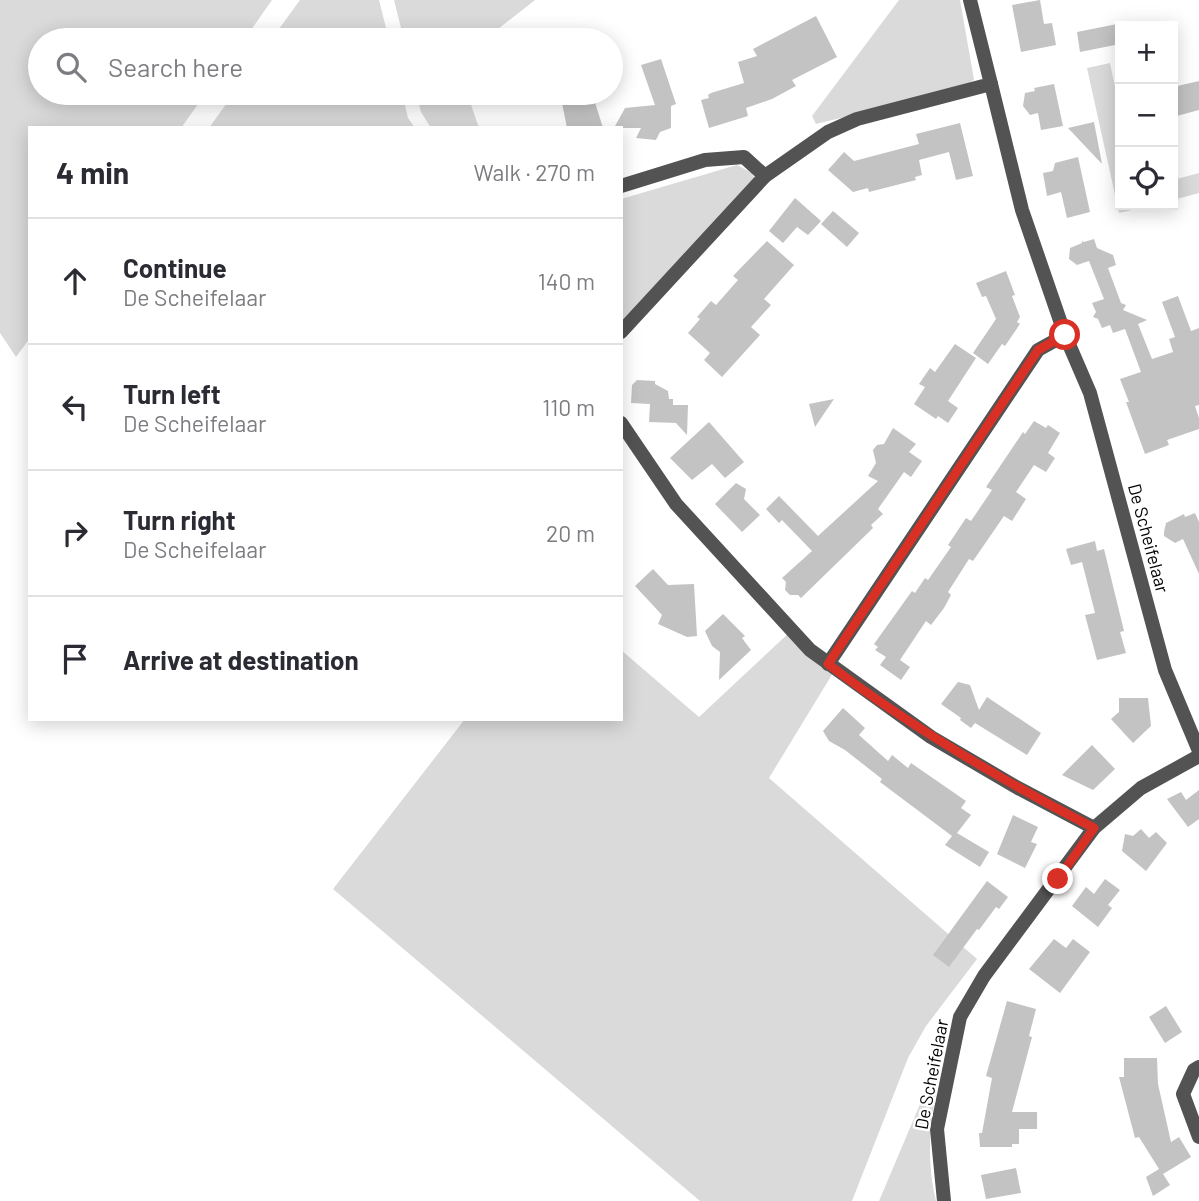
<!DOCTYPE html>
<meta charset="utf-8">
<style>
body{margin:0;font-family:Barlow,sans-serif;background:#f7f7f7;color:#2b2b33}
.controls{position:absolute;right:21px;top:21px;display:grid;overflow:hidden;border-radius:0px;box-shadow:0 4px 18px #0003}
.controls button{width:63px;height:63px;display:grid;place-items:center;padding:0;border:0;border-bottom:2px solid #e1e1e2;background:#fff;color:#2b2b33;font:35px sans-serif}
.stop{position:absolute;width:21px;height:21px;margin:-16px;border:5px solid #d93025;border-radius:50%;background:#fff}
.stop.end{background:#d93025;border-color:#fff;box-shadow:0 2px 7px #0008}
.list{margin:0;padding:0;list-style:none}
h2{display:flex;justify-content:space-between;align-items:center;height:91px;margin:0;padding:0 28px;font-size:30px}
h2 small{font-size:23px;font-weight:400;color:#7c7c81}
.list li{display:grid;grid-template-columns:46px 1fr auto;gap:21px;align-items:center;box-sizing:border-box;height:126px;padding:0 28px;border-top:2px solid #e1e1e2}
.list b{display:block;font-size:26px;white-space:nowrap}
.list p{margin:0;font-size:23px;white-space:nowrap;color:#7c7c81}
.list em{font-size:23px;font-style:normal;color:#7c7c81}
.icon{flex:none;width:38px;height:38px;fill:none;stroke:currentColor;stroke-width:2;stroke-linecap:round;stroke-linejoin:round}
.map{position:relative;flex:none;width:1199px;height:1201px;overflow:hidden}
.search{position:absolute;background:#fff;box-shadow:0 4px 18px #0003;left:28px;top:28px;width:595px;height:77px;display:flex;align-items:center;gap:18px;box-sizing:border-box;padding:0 24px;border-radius:38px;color:#7c7c81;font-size:26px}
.panel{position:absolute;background:#fff;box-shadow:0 4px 18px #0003;left:28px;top:126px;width:595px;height:595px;border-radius:0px}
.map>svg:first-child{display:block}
</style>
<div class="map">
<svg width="1199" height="1201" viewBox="0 0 1199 1201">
<rect width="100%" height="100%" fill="#fff"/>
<g fill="#dadada">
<path d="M0 0H272L244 40H40V93H206L181 128H30V338L16 357 0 333Z"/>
<path d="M300 0H379L389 40H271Z"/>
<path d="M394 0H535L484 40H404Z"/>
<path d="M899 0H960L974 80 958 89 816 124 812 116Z"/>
<path d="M1110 63 1120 110V205H1153L1119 213 1087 68Z"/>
<path d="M234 93H402L408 118 415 128H209Z"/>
<path d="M416 93H467L479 128H431L421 112Z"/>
<path d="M737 165 752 173 758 186 621 333V199Z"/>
<path d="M1199 173V193L1173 200V180Z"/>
<path d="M791 631 836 668 769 778 977 959 926 1026 908 1058 852 1201H700L333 889 465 719H621V650L699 717Z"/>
<path d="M935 1069 940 1071C931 1118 925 1153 936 1201H879Z"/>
</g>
<g fill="#c3c3c3">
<path d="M1040 0 1044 24 1052 23 1056 45 1021 52 1012 5Z"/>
<path d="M816 16 837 57 792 80 796 86 772 99 746 108 748 116 709 128 701 100 709 98 708 95 711 93 744 83 738 62 757 56 753 49Z"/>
<path d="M1117 24 1120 44 1080 52 1077 32Z"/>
<path d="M661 59 676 104 671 106V128L660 132 656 140 636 138 641 128H614L625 108 655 105 641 65Z"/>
<path d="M1199 81V110L1173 117V87Z"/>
<path d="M1054 84 1063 126 1041 130 1038 113 1030 115 1023 106 1025 93 1035 91 1034 88Z"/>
<path d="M560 93H592L603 128H567Z"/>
<path d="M1094 122 1102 164 1068 128Z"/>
<path d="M960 123 973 176 956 180 949 152 919 160 922 175 915 177 916 180 869 192 868 188 853 192 828 170 844 152 854 161 919 144 916 134Z"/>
<path d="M1078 157 1090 212 1067 218 1061 192 1047 196 1043 173 1053 171 1055 163Z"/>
<path d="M795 198 821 221 808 235 797 227 783 243 769 231Z"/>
<path d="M833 211 859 233 847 247 821 224Z"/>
<path d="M1094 239 1097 248 1113 255 1116 265 1108 268 1121 303 1126 305 1123 310 1147 320 1138 324 1152 359 1173 352 1169 339 1175 337 1162 302 1178 296 1191 331 1199 328V405L1195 406 1199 418V429L1167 440 1169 445 1145 454 1126 402H1129L1120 379 1141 372 1125 329 1113 333 1110 325 1102 328 1098 319 1093 317 1096 312 1092 303 1104 299 1089 261 1077 265 1069 259 1070 248 1082 243V241L1084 242Z"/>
<path d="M767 241 794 265 764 299 771 305 751 327 760 335 722 377 704 360 710 353 688 333 700 319 697 317 711 301 716 305 738 280 733 276Z"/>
<path d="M1006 271 1015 295 1012 296 1020 317 1017 322 1020 324 1005 346 1002 344 988 364 973 353 996 319 986 296 982 297 976 283Z"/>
<path d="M955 344 976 358 948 401 958 408 948 423 938 416 936 419 914 404 925 387 919 384 930 368 935 372Z"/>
<path d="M637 380 655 381V384L668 391 669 399H673V405H688L687 435 676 423 649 422 650 404 631 403 632 385Z"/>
<path d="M834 399 815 427 809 404Z"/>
<path d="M1034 421 1046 428 1048 425 1060 433 1048 453 1055 458 1046 472 1034 465 1016 492 1026 499 1012 521 1004 516 973 561 969 559 948 592 951 595 944 608 931 625 926 621 900 660 910 667 901 680 880 665 886 657 875 650 878 647 874 644 912 591 915 593 925 578 928 580 951 547 948 545 966 518 971 521 992 490 986 487 1023 432 1025 434Z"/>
<path d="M709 422 744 462 725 478 712 464 692 480 670 458Z"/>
<path d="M893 428 916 444 909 452 922 461 911 477 904 472 878 509 883 514 871 525 873 528 801 598 798 595H790L785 590 786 582 782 578 812 551 782 520 779 523 766 509 779 496 818 536 878 481 868 476 876 463 873 450 877 445 884 444Z"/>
<path d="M736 483 746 489 744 499 760 515 742 532 715 504Z"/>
<path d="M1195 513 1199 522V574L1183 539 1175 543 1164 536V532L1166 523 1184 514 1185 517Z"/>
<path d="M1095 541 1097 551 1104 549 1124 631 1120 632 1126 653 1097 660 1085 615 1095 613 1082 562 1071 565 1066 549Z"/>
<path d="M653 569 668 585 694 584 697 636 687 637 658 624 662 615 635 586Z"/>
<path d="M723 614 745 636 742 638 751 650 719 680 720 652 712 646 705 631Z"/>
<path d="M958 682 970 685 979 710 987 697 1041 733 1027 755 975 723 971 728 960 720 961 718 941 704Z"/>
<path d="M1119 698H1148L1151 726 1133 743 1111 719 1119 712Z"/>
<path d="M843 708 865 728 859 735 888 761 892 755 908 768 911 763 966 801 961 808 971 815 957 833 989 852 980 867 945 845 952 836 880 782 882 779 845 750 829 741 823 731Z"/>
<path d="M1092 745 1115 769 1093 790 1062 775Z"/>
<path d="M1199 790V819L1188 827 1167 799 1181 792 1186 800Z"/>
<path d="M1013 815 1038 827 1031 842 1037 844 1025 868 997 854Z"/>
<path d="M1141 829 1149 838 1156 832 1167 843 1146 871 1122 851 1125 834 1133 836Z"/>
<path d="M1105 879 1120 890 1108 905 1112 908 1098 927 1072 906 1086 887 1094 894Z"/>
<path d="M987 881 1008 897 999 909 996 907 979 930 977 929 949 967 933 955Z"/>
<path d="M1054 939 1066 948 1073 939 1090 952 1060 993 1029 969Z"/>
<path d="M1007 1001 1036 1009 1029 1036 1032 1037 1012 1112H1037V1129H1019V1144H1012V1147H980L979 1133H982L992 1078 986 1076Z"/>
<path d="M1166 1006 1182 1032 1165 1043 1149 1017Z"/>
<path d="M1124 1058H1157L1158 1084 1171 1142 1179 1137 1191 1157 1163 1174 1170 1185 1153 1196 1146 1177 1159 1169 1139 1137 1135 1138 1119 1077H1124Z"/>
<path d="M1016 1168 1021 1193 986 1199 981 1175Z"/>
</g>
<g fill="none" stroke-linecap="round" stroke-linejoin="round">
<g stroke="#535353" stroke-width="14">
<path d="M991 84 1022 210 1065 335 1090 393 1165 670 1199 751"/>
<path d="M621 186 705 160 744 157 765 176"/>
<path d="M621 332 765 176 828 132 857 119 991 84 970 0"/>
<path d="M621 423 676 504 810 650 931 737 1018 788 1094 828"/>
<path d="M828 664 1038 350 1065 335"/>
<path d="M1199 1067 1194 1070 1183 1094 1199 1137"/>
<path d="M944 1201 937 1129 960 1017 984 976 1094 828 1141 788 1199 756"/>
</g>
</g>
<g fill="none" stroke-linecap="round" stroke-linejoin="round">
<path stroke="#d93025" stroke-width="9" d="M1058 879 1094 828C1001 780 912 728 828 664L1038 350 1065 335"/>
</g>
<g text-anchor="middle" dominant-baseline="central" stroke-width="5" stroke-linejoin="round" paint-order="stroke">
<g font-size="18" fill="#000" stroke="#fff">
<text transform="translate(1149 538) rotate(75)">De Scheifelaar</text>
<text transform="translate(931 1074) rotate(-79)">De Scheifelaar</text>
</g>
</g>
</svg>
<div class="controls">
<button>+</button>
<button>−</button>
<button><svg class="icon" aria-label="locate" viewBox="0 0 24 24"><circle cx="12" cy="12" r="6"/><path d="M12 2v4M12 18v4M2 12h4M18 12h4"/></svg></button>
</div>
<div class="stop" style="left:1065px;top:335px"></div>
<div class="stop end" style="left:1058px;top:879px"></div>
<div class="search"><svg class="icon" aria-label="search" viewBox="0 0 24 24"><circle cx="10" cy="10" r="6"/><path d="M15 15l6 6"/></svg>Search here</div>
<section class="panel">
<h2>4 min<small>Walk · 270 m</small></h2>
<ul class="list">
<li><svg class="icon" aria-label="ahead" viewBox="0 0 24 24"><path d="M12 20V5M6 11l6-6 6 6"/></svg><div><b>Continue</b><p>De Scheifelaar</p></div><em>140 m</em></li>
<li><svg class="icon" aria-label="left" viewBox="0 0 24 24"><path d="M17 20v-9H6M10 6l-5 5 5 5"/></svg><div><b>Turn left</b><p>De Scheifelaar</p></div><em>110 m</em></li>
<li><svg class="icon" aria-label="right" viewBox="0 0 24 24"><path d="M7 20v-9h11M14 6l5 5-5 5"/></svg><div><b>Turn right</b><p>De Scheifelaar</p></div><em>20 m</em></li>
<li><svg class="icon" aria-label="arrive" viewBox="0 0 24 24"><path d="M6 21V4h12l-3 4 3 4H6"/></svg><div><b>Arrive at destination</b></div></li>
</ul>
</section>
</div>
